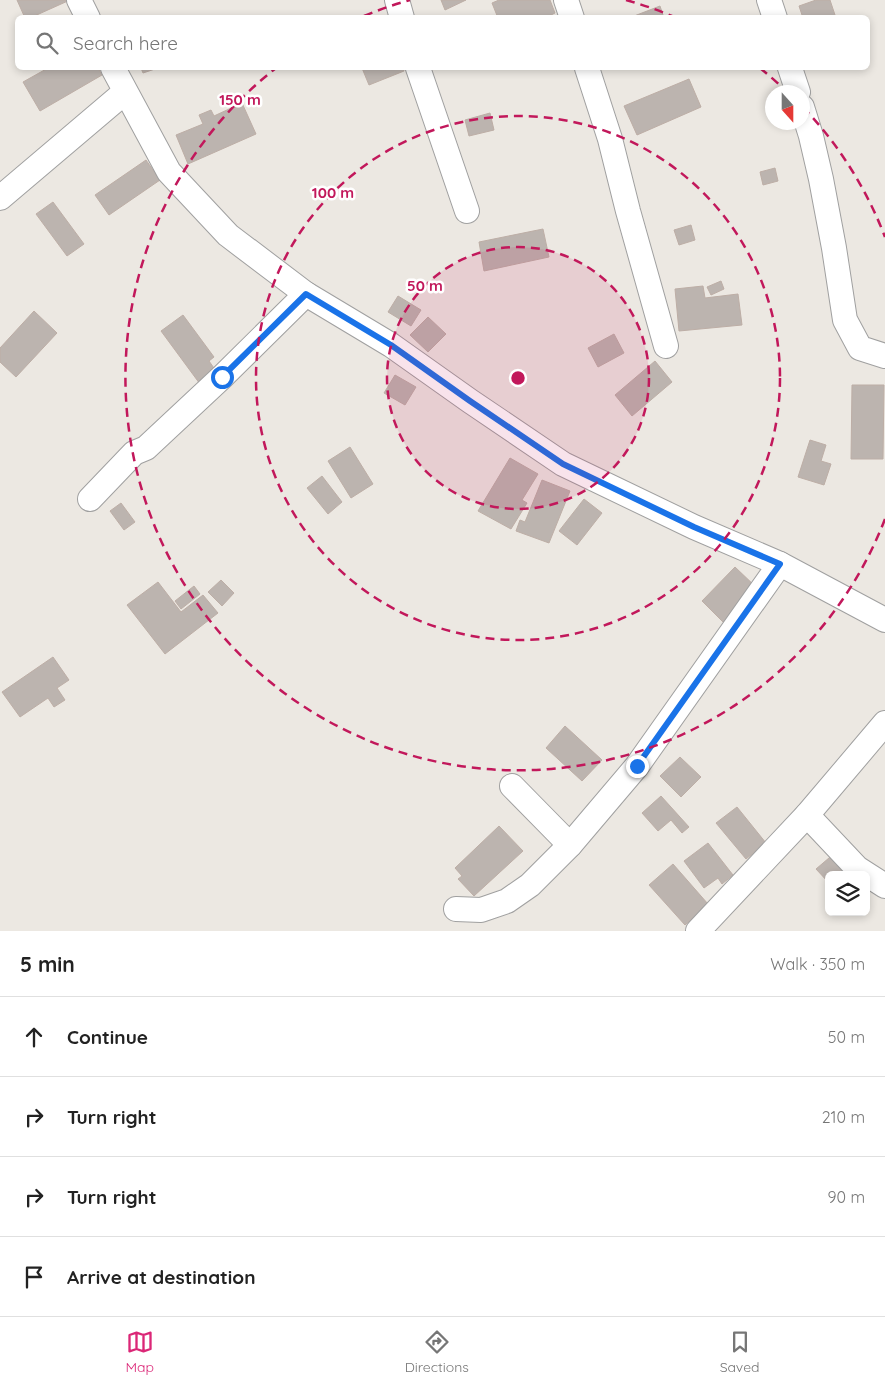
<!DOCTYPE html>
<meta charset="utf-8">
<style>
body{margin:0;font-family:Quicksand,sans-serif;background:#f6f6f6;color:#222}
.controls{position:absolute;right:15px;bottom:15px;display:grid;overflow:hidden;border-radius:8px;box-shadow:0 2px 8px #0003}
.controls button{width:45px;height:45px;display:grid;place-items:center;padding:0;border:0;border-bottom:1px solid #e0e0e0;background:#fff;color:#222;font:25px sans-serif}
.compass{position:absolute;left:765px;top:85px;width:45px;height:45px;border-radius:50%;background:#fff;box-shadow:0 2px 8px #0003;rotate:159deg}
.stop{position:absolute;width:15px;height:15px;margin:-11px;border:4px solid #1a73e8;border-radius:50%;background:#fff}
.stop.end{background:#1a73e8;border-color:#fff;box-shadow:0 1px 5px #0008}
.list{margin:0;padding:0;list-style:none}
h2{display:flex;justify-content:space-between;align-items:center;height:65px;margin:0;padding:0 20px;font-size:21px}
h2 small{font-size:16px;font-weight:400;color:#767676}
.list li{display:grid;grid-template-columns:32px 1fr auto;gap:15px;align-items:center;box-sizing:border-box;height:80px;padding:0 20px;border-top:1px solid #e0e0e0}
.list b{display:block;font-size:19px;white-space:nowrap}
.list em{font-size:16px;font-style:normal;color:#767676}
.icon{flex:none;width:28px;height:28px;fill:none;stroke:currentColor;stroke-width:2;stroke-linecap:round;stroke-linejoin:round}
.map{position:relative;flex:none;width:885px;height:931px;overflow:hidden}
.search{position:absolute;background:#fff;box-shadow:0 2px 8px #0003;left:15px;right:15px;top:15px;height:55px;display:flex;align-items:center;gap:12px;box-sizing:border-box;padding:0 18px;border-radius:8px;color:#767676;font-size:19px}
.sheet{height:385px;background:#fff}
nav{display:flex;justify-content:space-around;align-items:center;box-sizing:border-box;height:70px;border-top:1px solid #e0e0e0;background:#fff;font-size:14px;color:#767676}
nav a{display:grid;justify-items:center;gap:2px}
nav .on{color:#db2777}
.map>svg:first-child{display:block}
</style>
<div class="map">
<svg width="885" height="931" viewBox="0 0 885 931">
<rect width="100%" height="100%" fill="#ece8e2"/>
<g fill="#bcb4af" stroke="#bdaea6">
<path d="M17 0H70L30 18H25Z"/>
<path d="M441 0H466L445 10Z"/>
<path d="M499 0H550L555 13 545 18H498L492 3Z"/>
<path d="M816 0H830L836 18H803L799 6Z"/>
<path d="M660 6 664 18H629Z"/>
<path d="M48 68H98L102 75 40 111 23 82Z"/>
<path d="M141 68H158L143 73Z"/>
<path d="M362 68H403L404 71 369 85Z"/>
<path d="M689 79 701 107 637 135 624 106Z"/>
<path d="M242 103 256 134 188 164 176 135 203 124 199 115 211 110 214 116Z"/>
<path d="M490 113 494 130 469 136 465 120Z"/>
<path d="M146 160 160 180 109 215 95 195Z"/>
<path d="M775 168 778 181 763 185 760 172Z"/>
<path d="M53 202 84 244 67 256 36 214Z"/>
<path d="M691 225 695 240 679 245 674 230Z"/>
<path d="M543 229 549 257 484 271 479 242Z"/>
<path d="M721 281 724 289 711 295 707 287Z"/>
<path d="M703 286 705 298 738 294 742 325 679 331 675 289Z"/>
<path d="M398 296 421 310 411 326 388 312Z"/>
<path d="M34 311 57 333 16 377 0 362V348Z"/>
<path d="M183 315 214 357 209 361 216 371 200 384 161 331Z"/>
<path d="M428 317 446 334 428 352 410 335Z"/>
<path d="M614 334 624 353 598 367 588 348Z"/>
<path d="M655 361 672 382 632 416 615 395Z"/>
<path d="M395 375 416 387 405 405 384 393Z"/>
<path d="M852 385H884L883 459H851Z"/>
<path d="M810 440 826 445 821 461 831 464 824 485 798 477Z"/>
<path d="M350 447 373 484 351 498 328 461Z"/>
<path d="M510 458 538 474 522 500 527 503 511 529 478 511Z"/>
<path d="M322 476 342 502 328 514 307 488Z"/>
<path d="M542 480 570 491 549 543 516 531 520 520 525 522Z"/>
<path d="M584 499 602 513 577 545 559 531Z"/>
<path d="M121 503 135 522 124 530 110 511Z"/>
<path d="M735 567 757 588 723 622 702 601Z"/>
<path d="M221 580 234 593 222 606 208 592Z"/>
<path d="M158 582 181 612 203 595 218 613 165 654 127 605Z"/>
<path d="M194 586 200 594 181 609 175 601Z"/>
<path d="M53 657 69 680 57 688 65 700 54 707 48 698 20 717 2 692Z"/>
<path d="M565 726 602 760 582 781 546 748Z"/>
<path d="M680 757 701 777 681 797 660 776Z"/>
<path d="M661 796 689 827 682 833 671 820 658 831 642 813Z"/>
<path d="M737 807 766 843 746 859 716 823Z"/>
<path d="M499 826 523 851 474 896 458 879 462 876 455 868Z"/>
<path d="M708 843 733 875 722 884 718 878 704 888 684 861Z"/>
<path d="M836 852 856 875H829V883L816 869Z"/>
<path d="M673 864 708 904 685 925 649 885Z"/>
</g>
<g fill="none" stroke-linecap="round" stroke-linejoin="round">
<defs>
<g id="minor">
<path d="M79 0 88 18"/>
<path d="M397 0 402 18"/>
<path d="M566 0 572 18"/>
<path d="M769 0 775 18"/>
<path d="M113 68 169 172 228 235 306 294 391 345 470 401 563 464 694 527 780 564 885 620"/>
<path d="M418 68 467 211"/>
<path d="M587 68 610 139 628 211 666 346"/>
<path d="M790 68 798 92"/>
<path d="M802 107 811 136 821 179 834 248 845 320 860 348 885 356"/>
<path d="M0 198 125 92"/>
<path d="M90 499 134 453 146 448 222 377 306 294"/>
<path d="M512 786 570 845"/>
<path d="M807 815 857 868 885 886"/>
<path d="M456 909 481 910 507 901 530 885 570 845 637 766 780 564"/>
<path d="M698 931 807 815 885 723"/>
</g>
</defs>
<use href="#minor" stroke="#a0a0a0" stroke-width="26"/>
<use href="#minor" stroke="#fff" stroke-width="24"/>
</g>
<g fill="none" stroke-linecap="round" stroke-linejoin="round">
<path stroke="#1a73e8" stroke-width="6" d="M222 377 306 294 391 345 470 401 563 464 694 527 780 564 637 766"/>
</g>
<circle cx="518" cy="378" r="131" fill="#c2185b" fill-opacity=".12"/>
<g fill="none" stroke="#c2185b" stroke-width="2.5" stroke-dasharray="9 6">
<circle cx="518" cy="378" r="131"/>
<circle cx="518" cy="378" r="262"/>
<path d="M885 519A393 393 0 1 1 276 68M364 16A393 393 0 0 1 410 0M626 0A393 393 0 0 1 672 16M760 68A393 393 0 0 1 786 91M803 107A393 393 0 0 1 885 237"/>
</g>
<circle cx="518" cy="378" r="8" fill="#c2185b" stroke="#fff" stroke-width="2.5"/>
<g font-size="15" text-anchor="middle" font-weight="bold" fill="#c2185b" stroke="#fff" stroke-width="5" stroke-linejoin="round" paint-order="stroke">
<text x="240" y="105">150 m</text>
<text x="333" y="198">100 m</text>
<text x="425" y="291">50 m</text>
</g>
</svg>
<div class="controls">
<button><svg class="icon" aria-label="layers" viewBox="0 0 24 24"><path d="M12 4l9 5-9 5-9-5zM3 14l9 5 9-5"/></svg></button>
</div>
<svg class="compass" viewBox="-18 -18 36 36"><path d="M0-13l5 13h-10z" fill="#e53935"/><path d="M0 13l5-13h-10z" fill="#767676"/></svg>
<div class="stop" style="left:222px;top:377px"></div>
<div class="stop end" style="left:637px;top:766px"></div>
<div class="search"><svg class="icon" aria-label="search" viewBox="0 0 24 24"><circle cx="10" cy="10" r="6"/><path d="M15 15l6 6"/></svg>Search here</div>
</div>
<section class="sheet">
<h2>5 min<small>Walk · 350 m</small></h2>
<ul class="list">
<li><svg class="icon" aria-label="ahead" viewBox="0 0 24 24"><path d="M12 20V5M6 11l6-6 6 6"/></svg><div><b>Continue</b></div><em>50 m</em></li>
<li><svg class="icon" aria-label="right" viewBox="0 0 24 24"><path d="M7 20v-9h11M14 6l5 5-5 5"/></svg><div><b>Turn right</b></div><em>210 m</em></li>
<li><svg class="icon" aria-label="right" viewBox="0 0 24 24"><path d="M7 20v-9h11M14 6l5 5-5 5"/></svg><div><b>Turn right</b></div><em>90 m</em></li>
<li><svg class="icon" aria-label="arrive" viewBox="0 0 24 24"><path d="M6 21V4h12l-3 4 3 4H6"/></svg><div><b>Arrive at destination</b></div></li>
</ul>
</section>
<nav>
<a class="on"><svg class="icon" aria-label="map" viewBox="0 0 24 24"><path d="M3 6l6-2 6 2 6-2v14l-6 2-6-2-6 2zM9 4v14M15 6v14"/></svg>Map</a>
<a><svg class="icon" aria-label="directions" viewBox="0 0 24 24"><path d="M12 3l9 9-9 9-9-9zM9 14v-3h6M13 9l2 2-2 2"/></svg>Directions</a>
<a><svg class="icon" aria-label="saved" viewBox="0 0 24 24"><path d="M7 4h10v16l-5-4-5 4z"/></svg>Saved</a>
</nav>
